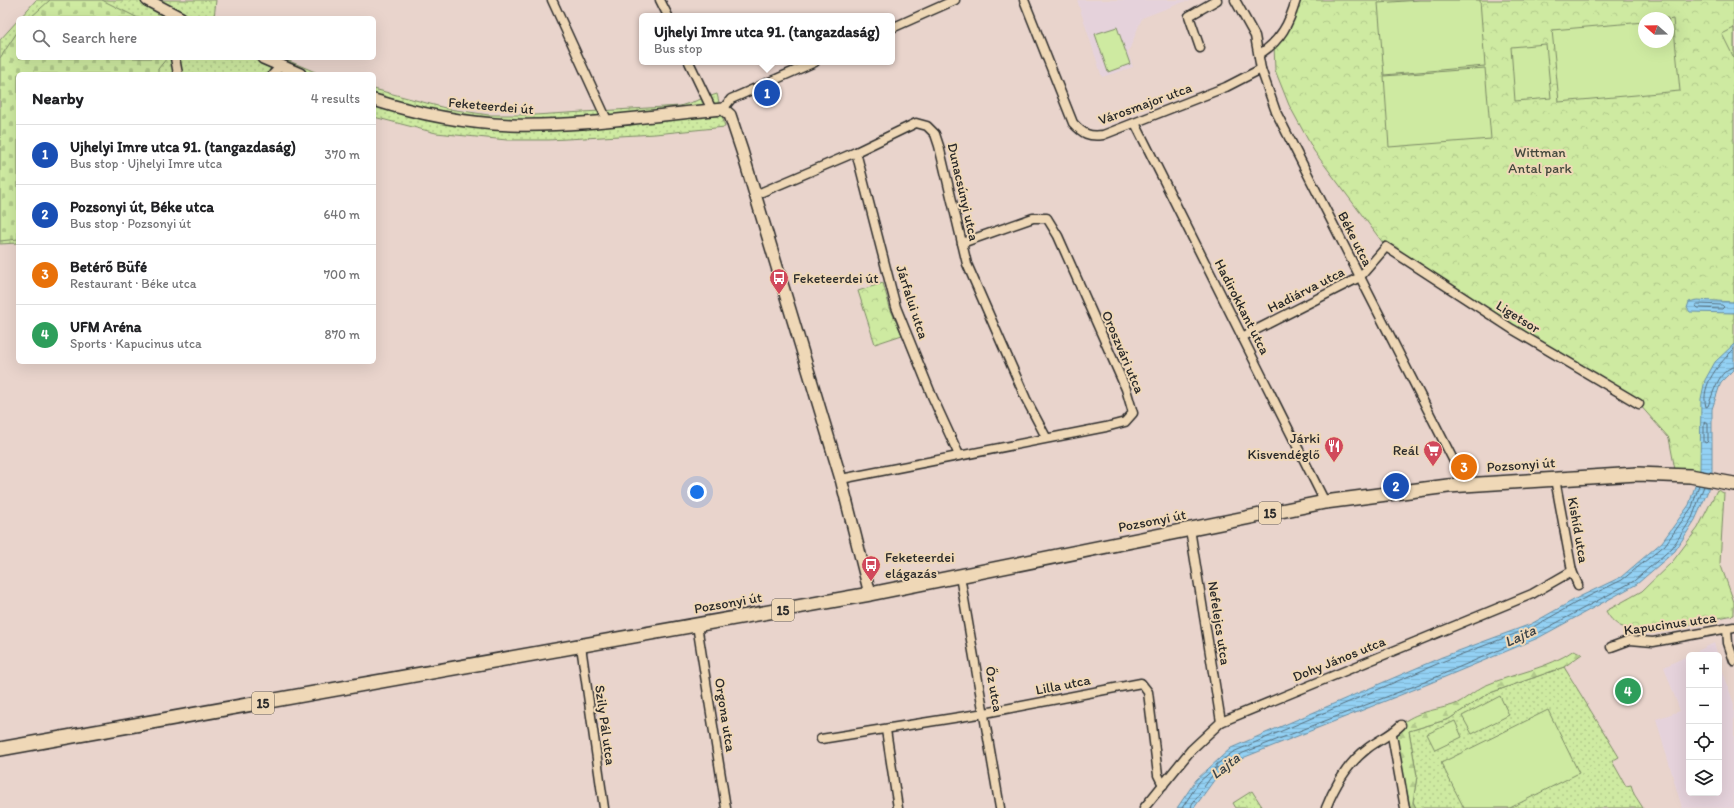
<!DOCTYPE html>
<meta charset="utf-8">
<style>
body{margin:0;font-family:Itim,sans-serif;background:#f6f6f6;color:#202124}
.controls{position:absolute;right:12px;bottom:12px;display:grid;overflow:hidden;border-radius:6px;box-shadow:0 4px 16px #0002}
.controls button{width:36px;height:36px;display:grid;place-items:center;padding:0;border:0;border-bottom:1px solid #e0e0e0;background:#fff;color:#202124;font:20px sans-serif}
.compass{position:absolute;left:1638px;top:12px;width:36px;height:36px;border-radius:50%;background:#fff;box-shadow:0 4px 16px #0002;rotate:290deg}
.you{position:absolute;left:697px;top:492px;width:14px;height:14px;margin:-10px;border:3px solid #fff;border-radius:50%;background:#1a73e8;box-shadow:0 0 0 6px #1a73e833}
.badge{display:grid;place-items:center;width:26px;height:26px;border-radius:50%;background:#d93025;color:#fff;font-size:13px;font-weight:700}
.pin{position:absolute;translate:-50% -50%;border:2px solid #fff;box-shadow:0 1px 4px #0006}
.popup{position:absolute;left:639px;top:13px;width:256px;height:52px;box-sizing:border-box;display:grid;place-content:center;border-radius:6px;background:#fff;filter:drop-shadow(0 1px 3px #0005);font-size:13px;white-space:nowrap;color:#757577}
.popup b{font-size:15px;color:#202124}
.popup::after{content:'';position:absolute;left:50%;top:100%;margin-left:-8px;border:8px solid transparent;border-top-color:#fff}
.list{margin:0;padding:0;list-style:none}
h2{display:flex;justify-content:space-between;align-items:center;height:52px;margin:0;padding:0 16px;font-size:17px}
h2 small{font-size:13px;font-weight:400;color:#757577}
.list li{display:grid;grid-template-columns:26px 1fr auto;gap:12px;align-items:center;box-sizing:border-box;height:60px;padding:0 16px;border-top:1px solid #e0e0e0}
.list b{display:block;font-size:15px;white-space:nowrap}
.list p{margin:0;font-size:13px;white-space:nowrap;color:#757577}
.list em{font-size:13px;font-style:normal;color:#757577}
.icon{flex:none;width:22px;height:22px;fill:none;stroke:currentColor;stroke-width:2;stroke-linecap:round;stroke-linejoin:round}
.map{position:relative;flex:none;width:1734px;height:808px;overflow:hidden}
.search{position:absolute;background:#fff;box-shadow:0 4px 16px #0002;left:16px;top:16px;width:360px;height:44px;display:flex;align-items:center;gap:10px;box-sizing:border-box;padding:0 14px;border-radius:6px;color:#757577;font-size:15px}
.panel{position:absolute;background:#fff;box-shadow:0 4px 16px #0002;left:16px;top:72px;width:360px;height:292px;border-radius:6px}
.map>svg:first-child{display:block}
</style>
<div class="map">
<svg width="1734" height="808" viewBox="0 0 1734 808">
<defs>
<pattern id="grass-dots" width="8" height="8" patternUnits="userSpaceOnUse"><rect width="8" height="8" fill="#ceeaa1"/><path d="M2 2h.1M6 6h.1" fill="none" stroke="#b1c98b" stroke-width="1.8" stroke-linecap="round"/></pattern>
<pattern id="forest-firs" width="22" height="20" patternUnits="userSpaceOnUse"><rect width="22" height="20" fill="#ceeaa1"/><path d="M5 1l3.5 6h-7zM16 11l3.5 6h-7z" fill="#b1c98b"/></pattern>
<pattern id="cemetery-stones" width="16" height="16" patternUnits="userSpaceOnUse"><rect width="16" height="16" fill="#ceeaa1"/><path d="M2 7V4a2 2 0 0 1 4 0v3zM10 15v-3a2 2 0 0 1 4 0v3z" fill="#b1c98b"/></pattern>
<pattern id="park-crowns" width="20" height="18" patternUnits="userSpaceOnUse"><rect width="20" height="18" fill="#ceeaa1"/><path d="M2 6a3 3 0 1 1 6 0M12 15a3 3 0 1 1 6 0" fill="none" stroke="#b1c98b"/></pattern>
<pattern id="water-rules" width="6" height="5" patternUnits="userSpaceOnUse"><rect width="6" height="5" fill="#93d1f4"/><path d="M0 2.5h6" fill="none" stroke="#7fb4d1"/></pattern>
</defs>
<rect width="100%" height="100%" fill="#e9d4cc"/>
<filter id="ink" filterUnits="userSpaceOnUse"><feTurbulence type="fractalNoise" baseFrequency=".025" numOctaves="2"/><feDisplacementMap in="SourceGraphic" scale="8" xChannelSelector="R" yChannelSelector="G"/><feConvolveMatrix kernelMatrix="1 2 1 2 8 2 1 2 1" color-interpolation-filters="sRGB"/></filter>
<g filter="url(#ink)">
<g fill="#e5d2db">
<path d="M1077 0H1193L1187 2 1186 1 1142 18 1128 53 1133 67 1102 77Z"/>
<path d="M1714 643 1718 655H1689V793H1719V659L1734 704V808H1682L1656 719 1680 711 1664 667Z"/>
</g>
<g fill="url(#grass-dots)" stroke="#7c8a66">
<path d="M36 0H216L214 18H20Z"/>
<path d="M18 20V58H282L320 74H18V243L0 244V40Z"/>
<path d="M374 89 449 109 489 115H535L680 106 717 94 725 127 655 134 549 140H507L436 133 374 117Z"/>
<path d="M1564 667 1619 757 1612 761 1626 786 1631 785 1634 794 1643 808H1416L1413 802 1417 776 1409 731 1449 719 1487 694Z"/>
<path d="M1252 791 1263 808H1236L1233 803Z"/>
</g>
<path fill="url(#forest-firs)" stroke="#7c8a66" d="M1574 650 1582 654 1564 667 1487 694 1449 719 1409 731 1417 776 1413 802 1416 808H1410L1395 729C1415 711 1429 712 1453 705 1464 701 1474 691 1484 686 1514 673 1548 669 1574 650Z"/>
<g fill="url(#cemetery-stones)" stroke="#7c8a66">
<path d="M50 0H102L138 18H30Z"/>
<path d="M18 31V58H167L158 69V74H18V239L0 241V58Z"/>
</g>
<g fill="url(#park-crowns)" stroke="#7c8a66" fill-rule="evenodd">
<path d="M1296 0H1734V360L1709 401 1702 479 1676 475 1669 438 1639 404 1386 247 1314 151 1289 105 1275 70 1274 45ZM1644 18H1668V42H1644Z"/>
<path d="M883 283 890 308 902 335 875 344 858 291Z"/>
<path d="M1717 490 1724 493 1720 563 1734 602V615C1705 620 1655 635 1626 628 1617 626 1610 619 1606 611L1642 591 1673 561 1698 528Z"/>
</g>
<g fill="#ceeaa1" stroke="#7c8a66">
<path d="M1419 0H1480L1485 66 1384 75 1378 3Z"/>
<path d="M1673 19 1680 91 1559 102 1552 30 1644 22V42H1668V20Z"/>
<path d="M1117 27 1130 64 1108 72 1095 34Z"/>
<path d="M1734 28V58L1722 34Z"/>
<path d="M1546 44 1551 98 1515 101 1511 47Z"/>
<path d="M1485 68 1491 139 1389 147 1384 76Z"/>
<path d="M1500 696 1509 715 1472 734 1462 716Z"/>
<path d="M1548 710 1579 773 1510 808H1464L1441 763Z"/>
<path d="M1455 721 1462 737 1435 750 1427 734Z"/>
</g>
<g fill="url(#water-rules)" stroke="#698fa4">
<path d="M1697 300 1734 302V313L1690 312 1687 308 1689 302Z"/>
<path d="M1734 344V369L1721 382 1712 409V473L1707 493 1695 520 1675 551 1637 584 1538 638 1428 684 1245 757 1220 772 1194 808H1177L1196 780 1231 748 1442 657 1531 624 1579 597 1621 577 1662 542 1689 505 1700 470 1701 399 1705 380 1715 362Z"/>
</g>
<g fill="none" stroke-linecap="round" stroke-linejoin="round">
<g stroke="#556d7b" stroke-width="1">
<path d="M1698 304 1722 305 1724 307 1722 309 1698 308 1696 306Z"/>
<path d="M1734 349C1720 363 1700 384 1706 407L1708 406C1713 394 1719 369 1734 367"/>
<path d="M1706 422 1708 423V441L1706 443 1704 442V423Z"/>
<path d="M1699 485 1692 507 1665 545 1622 580 1581 600 1533 627 1444 661 1233 752 1216 765V768H1218L1243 753 1427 681 1536 634 1634 581 1672 548 1692 518 1704 486"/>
<path d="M1182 808 1199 782 1215 768 1216 770 1192 804 1191 808"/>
</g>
<defs>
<g id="street">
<path d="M552 0 607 120"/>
<path d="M660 0 668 16"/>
<path d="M1024 0 1073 123C1083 134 1089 137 1103 135L1226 87 1261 69"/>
<path d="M1235 0 1255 36 1261 69 1276 112 1466 485"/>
<path d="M892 28 955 0"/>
<path d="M1200 48 1189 16 1217 0"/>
<path d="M1260 54C1281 40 1289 24 1296 0"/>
<path d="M175 58 178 74"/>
<path d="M689 62 712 110"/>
<path d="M273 74 281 66"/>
<path d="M723 109 731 99 815 62"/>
<path d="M1135 123 1325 502"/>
<path d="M856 152 896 307 932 396 959 455"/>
<path d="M755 195 856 152 916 123 927 126 935 134 939 146 967 264 1026 399 1046 437"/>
<path d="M1242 337 1360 277 1386 247 1512 329 1639 404"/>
<path d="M841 479 1106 427 1125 422 1133 413 1126 389 1058 236 1047 218H1033L962 243"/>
<path d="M1555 479 1572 571 1578 585"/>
<path d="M1190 529 1221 722"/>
<path d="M960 576 1000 808"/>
<path d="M697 625 726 808"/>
<path d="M1727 629 1728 643 1734 661"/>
<path d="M581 646 604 808"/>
<path d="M1611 647 1630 640 1653 642 1734 627"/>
<path d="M886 730 898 808"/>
<path d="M1392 735 1405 808"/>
<path d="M821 739 985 713 1141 683 1148 692 1158 775 1163 785"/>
<path d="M1144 808 1191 750 1221 722 1532 594 1572 571"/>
<path d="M1326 808C1335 785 1348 763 1368 748 1380 739 1390 736 1401 725"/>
</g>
<g id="secondary">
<path d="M147 0 181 18"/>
<path d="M263 58 300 74"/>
<path d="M374 100C418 114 465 123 511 125 582 127 653 115 723 109L730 115 742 151 841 479 870 594"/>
</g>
<path id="primary" d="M0 749 870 594 1325 502 1448 486 1637 474 1690 476 1734 484"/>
</defs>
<use href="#street" stroke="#2b2b2b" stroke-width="11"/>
<use href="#secondary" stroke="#2b2b2b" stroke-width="14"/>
<use href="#primary" stroke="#2b2b2b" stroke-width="16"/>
<use href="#street" stroke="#efd8b7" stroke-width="8"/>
<use href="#secondary" stroke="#efd8b7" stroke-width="11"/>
<use href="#primary" stroke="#efd8b7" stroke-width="13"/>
</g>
</g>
<defs>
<symbol id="bus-pin" viewBox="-11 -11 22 30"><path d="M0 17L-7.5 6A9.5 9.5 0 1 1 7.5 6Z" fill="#d1495b" stroke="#efd8b7"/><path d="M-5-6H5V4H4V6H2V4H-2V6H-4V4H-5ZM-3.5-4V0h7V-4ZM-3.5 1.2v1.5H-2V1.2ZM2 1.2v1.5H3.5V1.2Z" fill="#fff"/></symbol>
<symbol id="restaurant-pin" viewBox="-11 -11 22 30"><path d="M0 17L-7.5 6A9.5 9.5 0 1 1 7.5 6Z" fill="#d1495b" stroke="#efd8b7"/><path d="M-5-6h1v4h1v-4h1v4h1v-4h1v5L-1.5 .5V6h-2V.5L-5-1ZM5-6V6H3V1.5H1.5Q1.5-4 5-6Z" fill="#fff"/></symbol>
<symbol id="supermarket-pin" viewBox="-11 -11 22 30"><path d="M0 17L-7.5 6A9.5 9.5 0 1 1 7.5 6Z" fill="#d1495b" stroke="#efd8b7"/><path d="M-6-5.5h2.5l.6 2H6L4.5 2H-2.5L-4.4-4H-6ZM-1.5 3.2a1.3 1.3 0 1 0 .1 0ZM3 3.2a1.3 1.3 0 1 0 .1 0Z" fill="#fff"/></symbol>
</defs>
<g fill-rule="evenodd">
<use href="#bus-pin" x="768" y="267" width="22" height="30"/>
<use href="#restaurant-pin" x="1323" y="435" width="22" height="30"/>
<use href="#supermarket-pin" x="1422" y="439" width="22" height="30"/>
<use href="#bus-pin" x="860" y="554" width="22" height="30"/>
</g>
<g text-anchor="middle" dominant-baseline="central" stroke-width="4" stroke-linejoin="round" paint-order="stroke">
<g fill="#efd8b7" stroke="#665f55" stroke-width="1">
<rect x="1259" y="502" width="22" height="22" rx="3"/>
<rect x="772" y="599" width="22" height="22" rx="3"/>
<rect x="252" y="692" width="22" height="22" rx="3"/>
</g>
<g font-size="13" font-weight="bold" fill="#2b2b2b">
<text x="1270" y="513">15</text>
<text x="783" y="610">15</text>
<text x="263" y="703">15</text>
</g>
<g font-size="14" fill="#2b2b2b" stroke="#efd8b7">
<text transform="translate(1145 104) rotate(-20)">Városmajor utca</text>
<text transform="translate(491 106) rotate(5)">Feketeerdei út</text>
<text transform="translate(963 192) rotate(77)">Dunacsúnyi utca</text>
<text transform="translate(1355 239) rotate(63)">Béke utca</text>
<text transform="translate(1306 290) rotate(-27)">Hadiárva utca</text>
<text transform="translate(912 302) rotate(72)">Járfalui utca</text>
<text transform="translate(1242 307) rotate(63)">Hadirokkant utca</text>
<text transform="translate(1518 317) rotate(32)">Ligetsor</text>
<text transform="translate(1123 352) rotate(67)">Oroszvári utca</text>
<text transform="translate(1521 465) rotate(-4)">Pozsonyi út</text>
<text transform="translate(1152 521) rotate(-11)">Pozsonyi út</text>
<text transform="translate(1578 530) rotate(80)">Kishíd utca</text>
<text transform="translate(728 603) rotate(-10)">Pozsonyi út</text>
<text transform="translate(1219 623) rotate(81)">Nefelejcs utca</text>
<text transform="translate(1670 624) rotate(-8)">Kapucinus utca</text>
<text transform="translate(1339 659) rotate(-22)">Dohy János utca</text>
<text transform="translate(1063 685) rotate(-11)">Lilla utca</text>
<text transform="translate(994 689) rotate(80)">Őz utca</text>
<text transform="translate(725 715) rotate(81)">Orgona utca</text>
<text transform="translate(605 725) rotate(82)">Szily Pál utca</text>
</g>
<g font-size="14" fill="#43483d" stroke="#efd8b7">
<text x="1540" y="152">Wittman<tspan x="1540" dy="16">Antal park</tspan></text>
</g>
<g font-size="14" fill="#2b2b2b" stroke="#efd8b7" text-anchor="start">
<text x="793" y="278">Feketeerdei út</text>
<text x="1320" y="438" text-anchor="end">Járki<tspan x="1320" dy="16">Kisvendéglő</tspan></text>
<text x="1419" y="450" text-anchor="end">Reál</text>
<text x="885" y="557">Feketeerdei<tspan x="885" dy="16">elágazás</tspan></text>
</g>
<g font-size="15" font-style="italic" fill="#3b4449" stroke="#efd8b7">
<text transform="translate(1520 636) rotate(-25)">Lajta</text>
<text transform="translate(1225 766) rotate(-38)">Lajta</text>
</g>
</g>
</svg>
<div class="controls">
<button>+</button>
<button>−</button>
<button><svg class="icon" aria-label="locate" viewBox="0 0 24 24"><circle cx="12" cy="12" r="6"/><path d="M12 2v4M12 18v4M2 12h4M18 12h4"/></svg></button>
<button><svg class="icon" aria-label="layers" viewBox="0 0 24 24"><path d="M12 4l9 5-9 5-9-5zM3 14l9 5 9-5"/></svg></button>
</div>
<svg class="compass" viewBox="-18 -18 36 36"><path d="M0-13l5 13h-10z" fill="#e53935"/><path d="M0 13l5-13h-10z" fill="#757577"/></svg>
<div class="you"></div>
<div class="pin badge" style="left:767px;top:93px;background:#1a4fb4">1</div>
<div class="popup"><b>Ujhelyi Imre utca 91. (tangazdaság)</b>Bus stop</div>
<div class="pin badge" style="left:1396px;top:486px;background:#1a4fb4">2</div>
<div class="pin badge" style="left:1464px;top:467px;background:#e8710a">3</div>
<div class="pin badge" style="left:1628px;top:691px;background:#2e9e5b">4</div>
<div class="search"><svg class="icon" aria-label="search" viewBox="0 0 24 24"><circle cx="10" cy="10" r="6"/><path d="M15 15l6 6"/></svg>Search here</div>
<section class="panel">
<h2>Nearby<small>4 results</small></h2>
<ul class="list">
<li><span class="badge" style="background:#1a4fb4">1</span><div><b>Ujhelyi Imre utca 91. (tangazdaság)</b><p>Bus stop · Ujhelyi Imre utca</p></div><em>370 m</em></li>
<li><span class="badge" style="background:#1a4fb4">2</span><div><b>Pozsonyi út, Béke utca</b><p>Bus stop · Pozsonyi út</p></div><em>640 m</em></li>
<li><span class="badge" style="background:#e8710a">3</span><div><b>Betérő Büfé</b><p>Restaurant · Béke utca</p></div><em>700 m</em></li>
<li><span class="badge" style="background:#2e9e5b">4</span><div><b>UFM Aréna</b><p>Sports · Kapucinus utca</p></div><em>870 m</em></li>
</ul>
</section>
</div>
